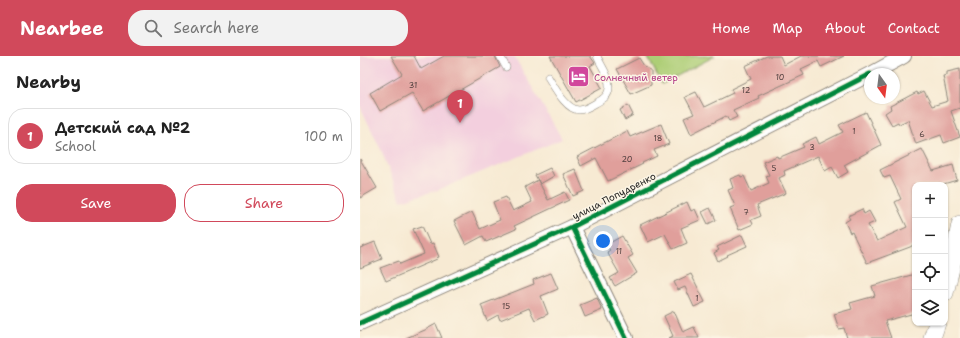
<!DOCTYPE html>
<meta charset="utf-8">
<style>
body{margin:0;font-family:"Shantell Sans",sans-serif;background:#f2f2f2;color:#222}
.controls{position:absolute;right:12px;bottom:12px;display:grid;overflow:hidden;border-radius:8px;box-shadow:0 1px 3px #0004}
.controls button{width:36px;height:36px;display:grid;place-items:center;padding:0;border:0;border-bottom:1px solid #e0e0e0;background:#fff;color:#222;font:20px sans-serif}
.compass{position:absolute;left:504px;top:12px;width:36px;height:36px;border-radius:50%;background:#fff;box-shadow:0 1px 3px #0004;rotate:166deg}
.you{position:absolute;left:243px;top:185px;width:14px;height:14px;margin:-10px;border:3px solid #fff;border-radius:50%;background:#1a73e8;box-shadow:0 0 0 6px #1a73e833}
.badge{display:grid;place-items:center;width:26px;height:26px;border-radius:50%;background:#d1495b;color:#fff;font-size:13px;font-weight:700}
.pin{position:absolute;translate:-50% -33px;filter:drop-shadow(0 1px 2px #0008)}
.pin::after{content:'';position:absolute;top:21px;width:14px;height:12px;background:inherit;clip-path:polygon(0 0,100% 0,50% 100%)}
.list{margin:0;padding:0;list-style:none}
h2{display:flex;justify-content:space-between;align-items:center;height:52px;margin:0;padding:0 16px;font-size:17px}
h2 small{font-size:13px;font-weight:400;color:#767676}
.list li{display:grid;grid-template-columns:26px 1fr auto;gap:12px;align-items:center;box-sizing:border-box;height:56px;margin:0 8px 8px;padding:0 8px;border:1px solid #e0e0e0;border-radius:16px}
.list b{display:block;font-size:15px;white-space:nowrap}
.list p{margin:0;font-size:13px;white-space:nowrap;color:#767676}
.list em{font-size:13px;font-style:normal;color:#767676}
.actions{display:flex;gap:8px;padding:12px 16px}
.actions a{flex:1;padding:9px 0;border:1px solid #d1495b;border-radius:16px;text-align:center;font-size:14px;color:#d1495b}
.actions .main{background:#d1495b;color:#fff}
.icon{flex:none;width:22px;height:22px;fill:none;stroke:currentColor;stroke-width:2;stroke-linecap:round;stroke-linejoin:round}
.map{position:relative;flex:none;width:600px;height:282px;overflow:hidden}
header{display:flex;align-items:center;gap:24px;box-sizing:border-box;height:56px;padding:0 20px;background:#d1495b;color:#fff}
header strong{font-size:19px}
nav{display:flex;gap:22px;margin-inline-start:auto;font-size:14px}
.search{width:280px;height:36px;background:#f2f2f2;display:flex;align-items:center;gap:10px;box-sizing:border-box;padding:0 14px;border-radius:16px;color:#767676;font-size:15px}
main{display:flex}
aside{flex:1;background:#fff}
.map>svg:first-child{display:block}
</style>
<header>
<strong>Nearbee</strong>
<div class="search"><svg class="icon" aria-label="search" viewBox="0 0 24 24"><circle cx="10" cy="10" r="6"/><path d="M15 15l6 6"/></svg>Search here</div>
<nav><a>Home</a><a>Map</a><a>About</a><a>Contact</a></nav>
</header>
<main>
<aside>
<h2>Nearby<small></small></h2>
<ul class="list">
<li><span class="badge">1</span><div><b>Детский сад №2</b><p>School</p></div><em>100 m</em></li>
</ul>
<div class="actions"><a class="main">Save</a><a>Share</a></div>
</aside>
<div class="map">
<svg width="600" height="282" viewBox="0 0 600 282">
<rect width="100%" height="100%" fill="#fcf5e5"/>
<filter id="ink" filterUnits="userSpaceOnUse"><feTurbulence type="fractalNoise" baseFrequency=".025" numOctaves="2"/><feDisplacementMap in="SourceGraphic" scale="8" xChannelSelector="R" yChannelSelector="G"/><feConvolveMatrix kernelMatrix="1 2 1 2 8 2 1 2 1" color-interpolation-filters="sRGB"/></filter>
<filter id="wash" filterUnits="userSpaceOnUse"><feTurbulence type="fractalNoise" baseFrequency=".012" numOctaves="4" result="noise"/><feDisplacementMap in="SourceGraphic" scale="16" xChannelSelector="R" yChannelSelector="G"/><feGaussianBlur stdDeviation="0.9" result="paint"/><feColorMatrix in="noise" values="0 0 0 0 0 0 0 0 0 0 0 0 0 0 0 0 0 1.4 0 .05"/><feComposite in="paint" operator="in"/></filter>
<g filter="url(#wash)">
<rect width="100%" height="100%" fill="#f7ead3"/>
<path fill="#f3cfde" d="M0 0H154L202 83 78 134 41 145 21 94 0 50Z"/>
<path fill="#adce76" stroke="#647549" d="M287 0H355L302 28Z"/>
<g id="blocks">
<g fill="#e09f9b">
<path d="M31 0H54L61 13 84 0H135L140 11 63 55 52 37 20 55 10 37 42 18Z"/>
<path d="M190 0H230L235 7 230 10 242 32 216 46Z"/>
<path d="M407 0H420L424 9 441 0H484L461 11 458 5 441 13 444 19 398 40 399 42 373 54 377 61 369 65 366 60 331 78 324 62 334 58 325 41 336 36 344 51 373 37 371 33 391 23 385 10Z"/>
<path d="M279 2 284 10 291 15V29L271 38 257 13Z"/>
<path d="M600 13V52L591 55 600 81 584 87 581 79 556 88 548 64 539 68 538 66 532 69 525 57 531 53 530 50 557 36 558 38 564 35 572 50 588 45 583 20 587 19V16Z"/>
<path d="M268 49 273 59 265 64 260 54Z"/>
<path d="M506 56 521 89 484 109 488 116 478 122 472 111 465 115 458 100 424 115 425 119 419 122 426 137 397 149 401 160 391 164 393 168 379 174 370 152 375 150 368 134 373 132 370 123 380 119 381 121 384 120 391 135 409 127 406 120 409 119 403 106 417 100 418 102 444 91 442 88 456 81 459 88 483 76 479 69Z"/>
<path d="M301 68 309 88 294 94 297 100 282 107 283 108 248 125 236 102 221 110 217 101 267 75 270 81Z"/>
<path d="M562 93 573 115 593 109 597 124 580 129H555V188L550 191 507 207 492 176 490 177 485 166 490 163 488 160 502 153 504 158 509 155 515 166 508 169 517 185 547 171 535 146 541 143 530 120 524 122 520 114Z"/>
<path d="M0 103 17 132 0 142Z"/>
<path d="M190 112 194 120 180 128 175 119Z"/>
<path d="M215 113 224 135 213 140 203 118Z"/>
<path d="M178 124 188 144 205 136 209 144 154 170 156 173 126 186 123 180 106 189 94 165 112 156 120 173 140 164 133 146 146 141 153 155 172 146 165 131Z"/>
<path d="M327 146 331 155 335 153 340 164 321 172 327 187 313 193 305 178 288 186 280 169Z"/>
<path d="M350 152 356 164 348 168 342 156Z"/>
<path d="M62 170 70 188 73 187 79 201 76 202 77 203 26 225 20 212 39 205 40 208 64 198 53 173Z"/>
<path d="M382 179 387 190 367 199 368 200 358 205 354 197 359 194 357 191Z"/>
<path d="M262 180 273 199 268 202 277 217 255 230 250 222 259 217 247 196 250 194 246 189Z"/>
<path d="M15 186 22 203 0 212V192Z"/>
<path d="M191 217 198 233 181 240 188 258 175 264 169 252 140 264 138 259 127 265 121 249 174 228 173 224Z"/>
<path d="M331 218 345 246 334 251 325 231 318 234 314 226Z"/>
<path d="M555 218V257L525 265 531 282H487L484 272 479 273 474 258 492 253 490 247 515 240 512 230Z"/>
<path d="M237 242 242 254 225 261 220 249Z"/>
<path d="M314 255 323 276 334 271 339 282H309L313 280 304 260Z"/>
<path d="M76 268 82 282H46L65 274Z"/>
</g>
</g>
</g>
<g filter="url(#ink)">
<use href="#blocks" fill-opacity="0" stroke="#8a8378" stroke-width="1"/>
<g fill="none" stroke-linecap="round" stroke-linejoin="round">
<defs>
<g id="service">
<path d="M140 0 146 11"/>
<path d="M188 21C194 30 206 54 219 54 224 54 231 50 236 47 242 44 249 40 249 32 250 20 241 10 237 0"/>
</g>
<g id="minor">
<path d="M511 18 544 0"/>
<path d="M212 171 266 282"/>
<path d="M0 267 212 171 510 18"/>
</g>
<g id="tertiary">
<path d="M585 237 593 204 600 168"/>
<path d="M572 282 577 267"/>
</g>
</defs>
<use href="#service" stroke="#8a8378" stroke-width="8"/>
<use href="#minor" stroke="#8a8378" stroke-width="16"/>
<use href="#tertiary" stroke="#8a8378" stroke-width="18"/>
<use href="#service" stroke="#fff" stroke-width="7"/>
<use href="#minor" stroke="#fff" stroke-width="14"/>
<use href="#tertiary" stroke="#fff" stroke-width="17"/>
<defs>
<g id="cycleway">
<path d="M212 171 266 282"/>
<path d="M0 267 212 171 510 18"/>
</g>
</defs>
<use href="#cycleway" stroke="#fcf5e5" stroke-width="8"/>
<use href="#cycleway" stroke="#00873e" stroke-width="5"/>
</g>
</g>
<defs>
<symbol id="hotel-square" viewBox="-11 -11 22 22"><rect x="-9" y="-9" width="18" height="18" rx="4" fill="#d1479c" stroke="#fcf5e5"/><path d="M-6-4.5h1.5V1H6V5H4.5V3h-9V5H-6ZM-4 0a1.8 1.8 0 1 1 3.6 0ZM.5 0V-2.5h3Q6-2.5 6 0Z" fill="#fff"/></symbol>
</defs>
<g fill-rule="evenodd">
<use href="#hotel-square" x="206" y="8" width="25" height="25"/>
</g>
<g text-anchor="middle" dominant-baseline="central" stroke-width="3" stroke-linejoin="round" paint-order="stroke">
<g font-size="8" fill="#4d3d3c">
<text x="420" y="21">10</text>
<text x="53" y="29">31</text>
<text x="386" y="34">12</text>
<text x="494" y="75">1</text>
<text x="562" y="78">6</text>
<text x="298" y="82">18</text>
<text x="452" y="91">3</text>
<text x="267" y="103">20</text>
<text x="414" y="112">5</text>
<text x="386" y="156">7</text>
<text x="259" y="195">11</text>
<text x="337" y="242">1</text>
<text x="146" y="250">15</text>
</g>
<g font-size="10" fill="#b23c85" stroke="#fcf5e5" text-anchor="start">
<text x="234" y="21">Солнечный ветер</text>
</g>
<g font-size="10" fill="#1c1c1c" stroke="#fcf5e5">
<text transform="translate(254 140) rotate(-27)">улица Попудренко</text>
</g>
</g>
</svg>
<div class="controls">
<button>+</button>
<button>−</button>
<button><svg class="icon" aria-label="locate" viewBox="0 0 24 24"><circle cx="12" cy="12" r="6"/><path d="M12 2v4M12 18v4M2 12h4M18 12h4"/></svg></button>
<button><svg class="icon" aria-label="layers" viewBox="0 0 24 24"><path d="M12 4l9 5-9 5-9-5zM3 14l9 5 9-5"/></svg></button>
</div>
<svg class="compass" viewBox="-18 -18 36 36"><path d="M0-13l5 13h-10z" fill="#e53935"/><path d="M0 13l5-13h-10z" fill="#767676"/></svg>
<div class="you"></div>
<div class="pin badge" style="left:100px;top:67px">1</div>
</div>
</main>
